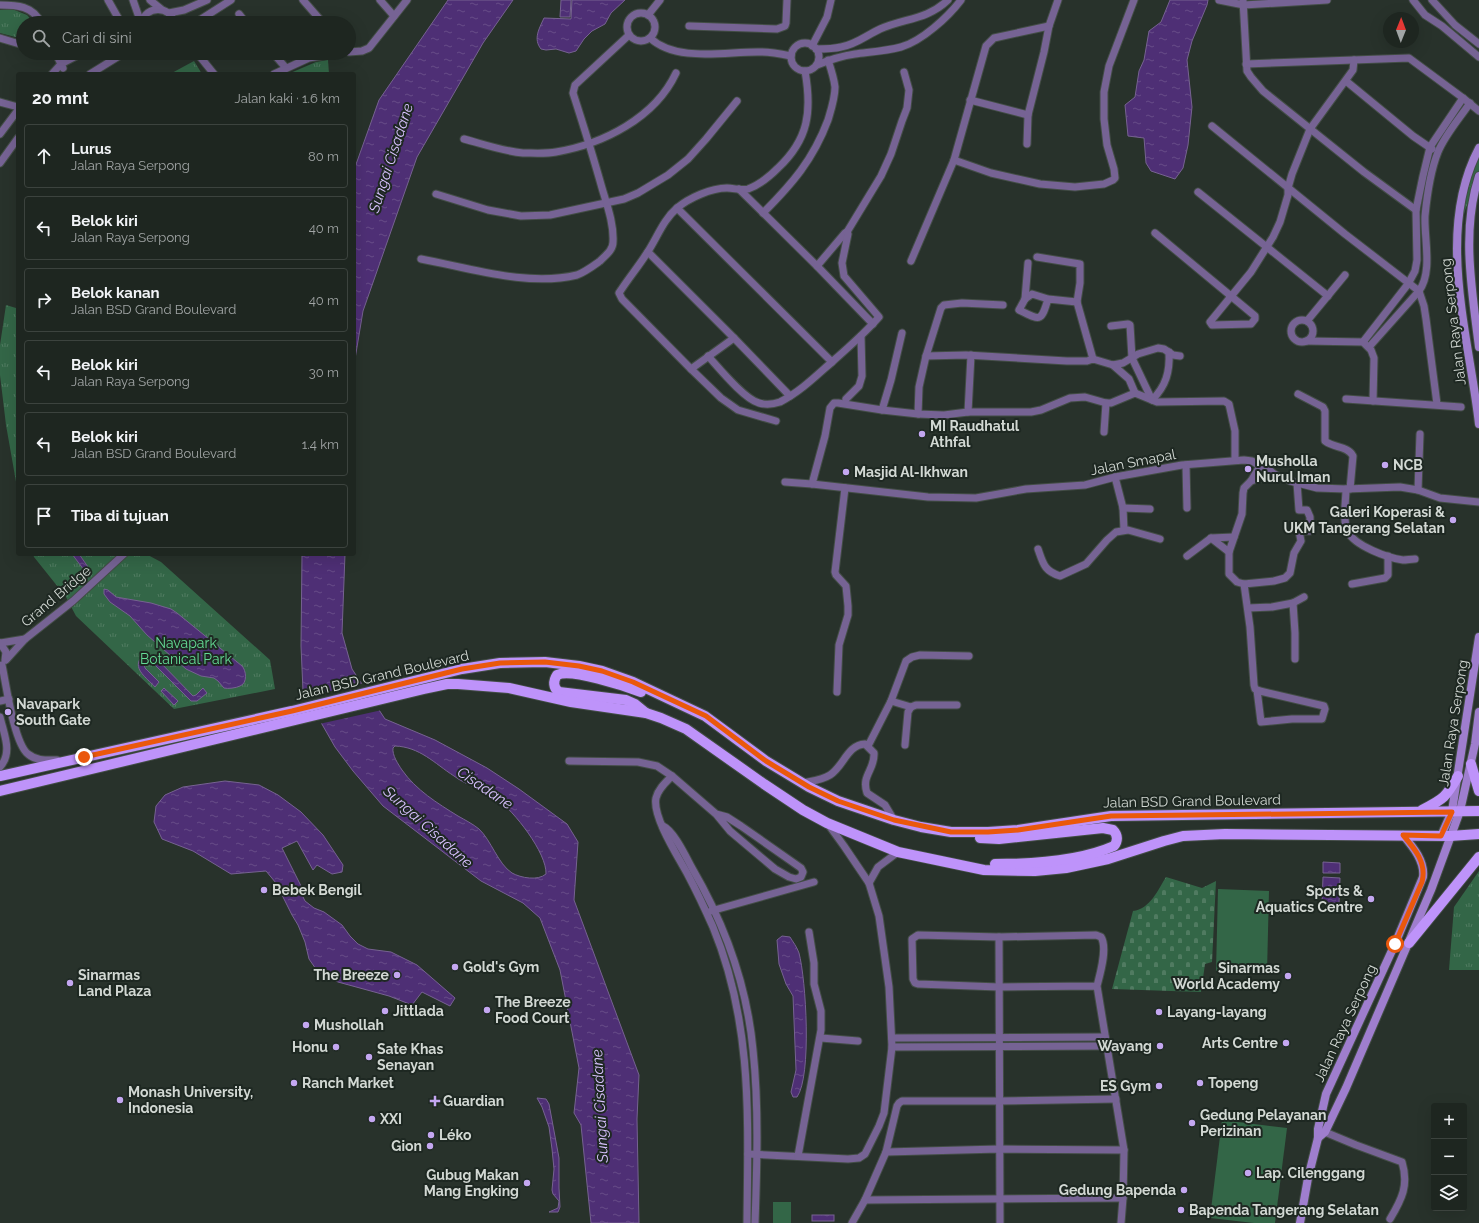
<!DOCTYPE html>
<html lang="id">
<meta charset="utf-8">
<style>
body{margin:0;font-family:Raleway,sans-serif;background:#2b322d;color:#f1f3f6}
.controls{position:absolute;right:12px;bottom:12px;display:grid;overflow:hidden;border-radius:4px;box-shadow:0 4px 16px #0002}
.controls button{width:36px;height:36px;display:grid;place-items:center;padding:0;border:0;border-bottom:1px solid #3c433e;background:#1e2620;color:#f1f3f6;font:20px sans-serif}
.compass{position:absolute;left:1383px;top:12px;width:36px;height:36px;border-radius:50%;background:#1e2620;box-shadow:0 4px 16px #0002;rotate:1deg}
.stop{position:absolute;width:12px;height:12px;margin:-9px;border:3px solid #ea580c;border-radius:50%;background:#fff}
.stop.end{background:#ea580c;border-color:#fff;box-shadow:0 1px 4px #0008}
.list{margin:0;padding:0;list-style:none}
h2{display:flex;justify-content:space-between;align-items:center;height:52px;margin:0;padding:0 16px;font-size:17px}
h2 small{font-size:13px;font-weight:400;color:#a1a5a5}
.list li{display:grid;grid-template-columns:26px 1fr auto;gap:12px;align-items:center;box-sizing:border-box;height:64px;margin:0 8px 8px;padding:0 8px;border:1px solid #3c433e;border-radius:4px}
.list b{display:block;font-size:15px;white-space:nowrap}
.list p{margin:0;font-size:13px;white-space:nowrap;color:#a1a5a5}
.list em{font-size:13px;font-style:normal;color:#a1a5a5}
.icon{flex:none;width:22px;height:22px;fill:none;stroke:currentColor;stroke-width:2;stroke-linecap:round;stroke-linejoin:round}
.map{position:relative;flex:none;width:1479px;height:1223px;overflow:hidden}
.search{position:absolute;background:#1e2620;box-shadow:0 4px 16px #0002;left:16px;top:16px;width:340px;height:44px;display:flex;align-items:center;gap:10px;box-sizing:border-box;padding:0 14px;border-radius:22px;color:#a1a5a5;font-size:15px}
.panel{position:absolute;background:#1e2620;box-shadow:0 4px 16px #0002;left:16px;top:72px;width:340px;height:484px;border-radius:4px}
.map>svg:first-child{display:block}
</style>
<div class="map">
<svg width="1479" height="1223" viewBox="0 0 1479 1223">
<defs>
<pattern id="cemetery-stones" width="16" height="16" patternUnits="userSpaceOnUse"><rect width="16" height="16" fill="#336647"/><path d="M2 7V4a2 2 0 0 1 4 0v3zM10 15v-3a2 2 0 0 1 4 0v3z" fill="#507b61"/></pattern>
<pattern id="park-tufts" width="24" height="20" patternUnits="userSpaceOnUse"><rect width="24" height="20" fill="#336647"/><path d="M3 7l-1-3M5 7V3M7 7l1-3M15 17l-1-3M17 17v-4M19 17l1-3" fill="none" stroke="#507b61"/></pattern>
<pattern id="water-ripples" width="26" height="14" patternUnits="userSpaceOnUse"><rect width="26" height="14" fill="#4e2f75"/><path d="M2 4q2-2 4 0t4 0M15 11q2-2 4 0t4 0" fill="none" stroke="#674c88"/></pattern>
</defs>
<rect width="100%" height="100%" fill="#28322b"/>
<g fill="#336647">
<path d="M1218 889 1269 891 1267 972 1216 971Z"/>
<path d="M1222 1120 1287 1128 1275 1223H1254L1210 1218Z"/>
<rect x="773" y="1202" width="18" height="21"/>
</g>
<path fill="url(#cemetery-stones)" d="M1166 877 1202 888 1216 881 1212 962 1205 964 1201 992 1112 989 1133 911C1150 909 1158 890 1166 877Z"/>
<g fill="url(#park-tufts)">
<path d="M12 9 27 15 34 23H23V39L0 33V10Z"/>
<path d="M328 60 329 74H288L316 62Z"/>
<path d="M194 61 202 74H170Z"/>
<path d="M1479 155C1479 161 1479 167 1479 172 1475 189 1466 204 1462 221 1458 205 1473 171 1479 155Z"/>
<path d="M18 293V493L6 425 0 375V345L6 305 16 308Z"/>
<path d="M33 554H146L161 562 270 660 275 689 174 709 76 616 66 597 34 557Z"/>
<path d="M1479 871V970H1449L1454 907Z"/>
</g>
<g fill="url(#water-ripples)" stroke="#766291" fill-rule="evenodd">
<path d="M448 0H513L483 43 417 157 363 311 354 365V170L379 100Z"/>
<path d="M561 0H571L570 17H560Z"/>
<path d="M572 0H625L611 13 605 24 592 31 584 39 576 51 569 53 556 49 546 50 541 49C533 39 539 29 544 18L571 19Z"/>
<path d="M1170 0H1208L1207 5 1192 41 1187 60 1192 107 1188 145 1183 168 1175 179 1151 171 1146 163 1144 138 1128 136 1125 105 1135 97 1139 71 1144 60 1149 31 1161 22Z"/>
<path d="M72 554H79L88 567 89 571 84 570Z"/>
<path d="M302 554H345L342 633 352 669 385 719 435 740 487 768 519 789 567 824 578 842 574 900 639 1075 637 1119 639 1223H591L581 1125 574 1113 579 1068 560 970 540 918 523 903 481 881 383 806 353 771 335 747 303 691 301 646ZM395 746C420 747 434 763 454 776 467 786 484 789 497 799 514 811 547 853 546 874 538 881 521 878 512 873 498 864 491 840 479 829 473 824 465 820 458 816 437 803 416 790 402 770 398 764 392 755 393 748Z"/>
<path d="M104 589 108 590 116 597 151 603 171 609 177 613 242 666C246 670 248 683 240 686 236 688 228 689 224 688L218 681 214 678 201 676 186 669 147 635 130 616 110 602 104 594Z"/>
<path d="M149 655 156 658 193 696 196 695 203 688 207 693 197 701H191L152 662 147 661 144 664 145 668 159 682 155 687C149 680 135 671 139 661 141 656 145 656 149 655Z"/>
<path d="M164 688 178 701 174 705 161 691Z"/>
<path d="M225 781 259 785 278 795 301 812 323 835 343 865 342 872 332 874 317 865 313 870 297 841 282 848 301 886 302 895 305 901 314 908 324 912 342 925 350 936 358 944 368 949 391 952 417 965 455 998 450 1006 422 992 412 1005 389 996 338 982 318 972 309 959 305 942 298 925 292 915 276 883 266 871 231 874 193 851 162 839 154 822 156 806 165 795 183 787Z"/>
<path d="M1323 862 1340 863V873H1323Z"/>
<path d="M1323 877 1340 878 1339 903H1322Z"/>
<path d="M782 936 790 937C793 942 797 947 799 953 806 979 812 1076 797 1097H793L791 1092 796 1070 793 996 786 984 779 964 777 940Z"/>
<path d="M537 1098 546 1099 549 1104 559 1158V1188L560 1207 558 1212H549L558 1208 559 1201 553 1194 552 1190 554 1169 552 1149 549 1127 542 1107Z"/>
<rect x="812" y="1215" width="22" height="6"/>
</g>
<path fill="#28322b" d="M364 683 382 710 319 724 305 697Z"/>
<g fill="none" stroke-linecap="round" stroke-linejoin="round">
<defs>
<g id="street">
<path d="M108 0 121 23"/>
<path d="M133 0 141 23"/>
<path d="M150 0 161 9"/>
<path d="M303 0 323 23"/>
<path d="M380 0 394 16"/>
<path d="M1219 0 1244 5 1327 0"/>
<path d="M1243 0 1247 71 1251 77 1263 91 1364 172 1416 210"/>
<path d="M1413 0 1425 15 1442 26 1479 57"/>
<path d="M1432 0 1455 25 1479 44"/>
<path d="M0 5C17 5 33 6 41 23"/>
<circle cx="641" cy="27" r="14"/>
<path d="M169 13 184 10 207 0"/>
<path d="M239 14 246 23"/>
<path d="M648 15 660 0"/>
<path d="M141 23C147 5 169 5 175 23"/>
<path d="M195 23 231 0"/>
<path d="M689 26 777 29 785 26 786 23 787 0"/>
<path d="M0 38 23 45"/>
<path d="M650 38C677 63 727 51 761 52 771 52 781 54 791 56"/>
<circle cx="805" cy="57" r="14"/>
<path d="M812 46 827 17 831 0"/>
<path d="M816 49C824 49 833 49 841 47 855 45 867 35 880 29 905 18 927 20 948 0"/>
<path d="M349 52 362 51 369 48 407 0"/>
<path d="M52 53 56 54 63 68"/>
<path d="M197 53 214 74"/>
<path d="M273 53 286 68"/>
<path d="M1246 64 1409 58 1463 98 1479 111"/>
<path d="M817 65C829 60 841 56 855 54 870 52 886 51 901 47 922 41 948 17 961 0"/>
<path d="M52 74 61 64 82 53"/>
<path d="M90 74 124 53"/>
<path d="M274 74 309 58 338 53"/>
<path d="M1346 81 1413 136 1432 149"/>
<path d="M970 100 1028 115"/>
<path d="M0 102 18 107"/>
<path d="M1212 126 1345 234 1419 291 1424 306 1426 319 1437 404"/>
<path d="M0 134 18 110"/>
<path d="M464 139C483 144 502 151 523 153 533 153 546 154 556 152 603 144 655 118 676 73"/>
<path d="M1027 144 1028 115 1044 52 1049 26 1058 0"/>
<path d="M954 160 991 173 1040 184 1075 187 1104 184 1113 180 1115 178 1114 169 1107 145 1104 119V92L1109 66 1134 0"/>
<path d="M0 163 18 138"/>
<path d="M739 189 817 266 873 324"/>
<path d="M1198 192 1328 296"/>
<path d="M436 194 488 210 521 216 550 215 624 199 638 193 668 175 688 159 706 139 737 101"/>
<path d="M677 208 832 362"/>
<path d="M763 213C792 184 813 160 828 120 831 110 835 98 835 87 834 78 831 69 828 60"/>
<path d="M1155 233 1255 316V319L1251 324 1212 325 1210 322 1251 272 1273 237 1280 222 1288 195V188L1292 174 1310 129 1353 70 1354 60"/>
<path d="M648 252 734 338 790 396"/>
<path d="M1037 257 1080 264V283L1077 302 1048 299 1032 294 1025 299 1019 310C1040 320 1041 323 1048 299"/>
<path d="M421 259C470 268 527 287 577 275 585 272 593 266 600 261 606 255 613 250 613 242 614 224 607 205 602 188 593 156 583 124 573 93L575 85 629 35"/>
<path d="M911 261 954 160 986 46 994 38 1049 26"/>
<path d="M817 266 845 233 847 232"/>
<path d="M1025 299 1028 263"/>
<path d="M1077 302 1093 359"/>
<circle cx="1302" cy="331" r="11"/>
<path d="M1307 321 1345 275"/>
<path d="M1111 326 1128 324 1130 325 1132 358 1152 400C1166 386 1170 372 1169 352"/>
<path d="M734 338 691 369 622 299 619 293C628 279 638 267 647 253 657 238 663 220 677 208 689 198 711 188 727 188 734 188 742 191 748 189 759 185 770 176 778 168 809 139 812 111 805 71"/>
<path d="M1306 341 1363 342 1371 350 1374 358 1373 401"/>
<path d="M1363 342 1408 284 1415 271 1417 260 1416 210 1423 176 1430 147 1463 98"/>
<path d="M1369 347 1419 291C1433 272 1424 239 1425 216 1427 195 1430 172 1438 152 1445 135 1459 119 1470 103"/>
<path d="M708 356C719 368 744 399 759 403 766 405 774 404 780 402 800 392 817 375 833 361 849 347 865 333 879 317L844 276 842 263 848 234 847 232 881 176 891 154 902 121 907 108 909 90 904 72"/>
<path d="M926 356 966 355 1067 361H1087L1093 359 1113 365 1123 363 1138 354 1158 348 1164 349 1173 355 1180 356"/>
<path d="M1113 365 1129 379 1135 393"/>
<path d="M691 369 721 398 738 410 776 421"/>
<path d="M1298 394 1323 407 1325 411V441C1334 448 1348 446 1353 456L1350 489"/>
<path d="M846 399 859 386 862 376 861 336"/>
<path d="M1346 399 1461 407"/>
<path d="M882 410 891 380 902 333"/>
<path d="M968 412 971 355"/>
<path d="M918 414 919 387 926 356 941 308 944 305 962 303 1003 305"/>
<path d="M1104 432 1106 403"/>
<path d="M1186 465 1187 508"/>
<path d="M1260 466 1251 481 1244 488 1243 493 1242 514 1229 552V574L1237 582 1244 584 1274 581 1285 578 1290 573 1294 553 1301 541 1299 531H1310V517L1307 510H1299L1297 483"/>
<path d="M1115 477 1123 508 1124 530"/>
<path d="M1251 481 1274 474"/>
<path d="M785 482 812 484 928 497 976 498 1026 489 1085 485 1115 477 1182 465 1244 460 1252 461 1260 466 1267 468 1274 474 1290 481 1317 488 1346 489 1400 487 1418 490 1440 498 1479 502"/>
<path d="M812 484 825 436 830 408 834 403H838L882 410 918 414 944 415 968 412H1031L1041 410 1070 398 1085 397 1106 403H1111L1135 393 1157 402 1224 401 1229 404 1235 431V460"/>
<path d="M1346 489C1346 501 1342 522 1348 532 1355 546 1388 558 1403 560 1407 560 1411 559 1415 559"/>
<path d="M1418 490 1420 434"/>
<path d="M1123 508 1150 509"/>
<path d="M1211 538 1234 537"/>
<path d="M1038 549C1043 563 1044 571 1060 576L1086 564 1107 540 1116 532 1128 530 1160 539"/>
<path d="M1187 556 1211 538 1229 552"/>
<path d="M1244 584 1250 627 1254 685 1255 689 1260 691 1324 706 1325 709 1322 719H1292L1261 722 1257 690"/>
<path d="M1352 584 1385 578 1388 575V556"/>
<path d="M1293 603 1304 597"/>
<path d="M1248 608 1272 607 1293 603 1295 633V659"/>
<path d="M0 643 6 652 5 660"/>
<path d="M0 643 25 639"/>
<path d="M6 660 25 639 73 601 124 554"/>
<path d="M2 665C6 684 14 743 28 754 36 761 47 760 57 760"/>
<path d="M837 692 839 645 848 615V606L846 586 836 575 835 572 845 488"/>
<path d="M0 701 9 699"/>
<path d="M891 701 911 707"/>
<path d="M0 717C4 735 13 752 0 767"/>
<path d="M905 745 908 712 911 707 916 705H957"/>
<path d="M868 746 891 701 906 661 912 657 920 655 969 656"/>
<path d="M569 761 638 762 657 766 672 776 716 814 730 831 775 869 789 877 796 879 801 877 803 872 801 868 741 826 727 817 716 814"/>
<path d="M672 776C666 782 658 789 656 798 652 817 679 858 688 875 697 892 705 909 713 927 753 1024 748 1120 747 1223"/>
<path d="M803 783C812 781 822 780 830 775 844 766 847 745 865 744L874 753C875 770 861 775 867 793L885 805 894 820"/>
<path d="M663 826C674 831 686 857 692 868 724 923 747 986 753 1050 759 1107 757 1166 755 1223"/>
<path d="M869 883 878 867 898 852"/>
<path d="M711 911 814 882"/>
<path d="M999 937 1000 1223"/>
<path d="M1097 986 999 987 918 984 915 983 913 979 912 939 918 935 999 937 1096 935 1101 937C1108 948 1100 974 1097 986L1124 1150 1123 1198 1121 1223"/>
<path d="M821 1038 858 1041"/>
<path d="M892 1038 1105 1037"/>
<path d="M892 1047 1107 1046"/>
<path d="M1320 1130 1356 1145 1402 1162C1409 1185 1402 1199 1390 1219"/>
<path d="M886 1152 999 1149 1124 1150"/>
<path d="M748 1154 848 1159 859 1158 865 1154 879 1126 884 1113 892 1047 889 987 879 916 869 883 844 846 828 824"/>
<path d="M798 1156 821 1030V1011L814 984V963L809 932"/>
<path d="M865 1200 1123 1198"/>
<path d="M852 1223 865 1200 886 1152 897 1106 899 1103 902 1101H999L1116 1099"/>
</g>
<g id="secondary">
<path d="M1479 148C1435 231 1469 336 1479 424"/>
<path d="M1479 176C1461 230 1472 291 1479 347"/>
<path d="M1441 836 1452 811 1479 637"/>
<path d="M1318 1138 1325 1132 1346 1088 1431 890 1460 811 1475 744 1479 712"/>
<path d="M1300 1223 1308 1178 1318 1138V1129L1326 1094 1395 944 1423 877C1425 861 1413 847 1403 835"/>
</g>
<g id="primary">
<path d="M641 692C625 686 571 668 557 675 553 681 553 688 559 692L626 700 635 704 646 713"/>
<path d="M1471 764 1479 791"/>
<path d="M0 776 292 711 462 669 500 663 545 662 579 666 602 671 633 682 705 716 766 761 809 787 838 801 894 820 921 827 951 832H988L1018 830 1111 816 1479 811"/>
<path d="M0 791 424 689 447 684H458L509 688 571 702 646 713 661 718 686 729 764 784 803 810 827 823 898 852 984 870 1035 871 1066 868 1108 859 1164 841 1183 836 1225 834 1450 836 1479 834"/>
<path d="M1422 810C1444 799 1446 797 1458 776"/>
<path d="M980 838 999 839 1103 828 1113 830C1118 835 1118 841 1114 846 1080 861 1032 864 995 864"/>
<path d="M1409 943 1479 857"/>
</g>
</defs>
<use href="#street" stroke="#434d46" stroke-width="9"/>
<use href="#secondary" stroke="#434d46" stroke-width="10"/>
<use href="#primary" stroke="#434d46" stroke-width="12"/>
<use href="#street" stroke="#766394" stroke-width="7"/>
<use href="#secondary" stroke="#9f7ece" stroke-width="8"/>
<use href="#primary" stroke="#be93fa" stroke-width="10"/>
</g>
<g fill="none" stroke-linecap="round" stroke-linejoin="round">
<path stroke="#ea580c" stroke-width="5" d="M84 757 292 711 462 669 500 663 545 662 579 666 602 671 633 682 706 716 766 761 809 787 838 801 894 820 951 832H988L1018 830 1111 816 1452 812 1441 836 1403 835C1415 849 1427 863 1422 882L1395 944"/>
</g>
<g fill="#c4a7f1" stroke="#1e2822" stroke-width="1.5">
<circle cx="922" cy="434" r="4"/>
<circle cx="1385" cy="465" r="4"/>
<circle cx="1248" cy="469" r="4"/>
<circle cx="846" cy="472" r="4"/>
<circle cx="1453" cy="520" r="4"/>
<circle cx="8" cy="712" r="4"/>
<circle cx="264" cy="890" r="4"/>
<circle cx="1371" cy="899" r="4"/>
<circle cx="455" cy="967" r="4"/>
<circle cx="397" cy="975" r="4"/>
<circle cx="1288" cy="976" r="4"/>
<circle cx="70" cy="983" r="4"/>
<circle cx="487" cy="1010" r="4"/>
<circle cx="385" cy="1011" r="4"/>
<circle cx="1159" cy="1012" r="4"/>
<circle cx="306" cy="1025" r="4"/>
<circle cx="1286" cy="1043" r="4"/>
<circle cx="1160" cy="1046" r="4"/>
<circle cx="336" cy="1047" r="4"/>
<circle cx="369" cy="1057" r="4"/>
<circle cx="294" cy="1083" r="4"/>
<circle cx="1200" cy="1083" r="4"/>
<circle cx="1159" cy="1086" r="4"/>
<circle cx="120" cy="1100" r="4"/>
<path d="M433 1095h4v4h4v4h-4v4h-4v-4h-4v-4h4z"/>
<circle cx="372" cy="1119" r="4"/>
<circle cx="1192" cy="1123" r="4"/>
<circle cx="431" cy="1135" r="4"/>
<circle cx="430" cy="1146" r="4"/>
<circle cx="1248" cy="1173" r="4"/>
<circle cx="527" cy="1183" r="4"/>
<circle cx="1184" cy="1190" r="4"/>
<circle cx="1181" cy="1210" r="4"/>
</g>
<g text-anchor="middle" dominant-baseline="central" stroke-width="4" stroke-linejoin="round" paint-order="stroke">
<g font-size="14" fill="#d2d8d3" stroke="#1e2822">
<text transform="translate(1453 322) rotate(-97)">Jalan Raya Serpong</text>
<text transform="translate(1133 462) rotate(-11)">Jalan Smapal</text>
<text transform="translate(56 596) rotate(-40)">Grand Bridge</text>
<text transform="translate(382 675) rotate(-13)">Jalan BSD Grand Boulevard</text>
<text transform="translate(1453 723) rotate(-81)">Jalan Raya Serpong</text>
<text transform="translate(1192 801) rotate(-1)">Jalan BSD Grand Boulevard</text>
<text transform="translate(1345 1023) rotate(-65)">Jalan Raya Serpong</text>
</g>
<g font-size="14" font-weight="bold" fill="#d2d8d3" stroke="#1e2822" text-anchor="start">
<text x="930" y="426">MI Raudhatul<tspan x="930" dy="16">Athfal</tspan></text>
<text x="1256" y="461">Musholla<tspan x="1256" dy="16">Nurul Iman</tspan></text>
<text x="1393" y="465">NCB</text>
<text x="854" y="472">Masjid Al-Ikhwan</text>
<text x="1445" y="512" text-anchor="end">Galeri Koperasi &amp;<tspan x="1445" dy="16">UKM Tangerang Selatan</tspan></text>
<text x="16" y="704">Navapark<tspan x="16" dy="16">South Gate</tspan></text>
<text x="272" y="890">Bebek Bengil</text>
<text x="1363" y="891" text-anchor="end">Sports &amp;<tspan x="1363" dy="16">Aquatics Centre</tspan></text>
<text x="463" y="967">Gold's Gym</text>
<text x="1280" y="968" text-anchor="end">Sinarmas<tspan x="1280" dy="16">World Academy</tspan></text>
<text x="78" y="975">Sinarmas<tspan x="78" dy="16">Land Plaza</tspan></text>
<text x="389" y="975" text-anchor="end">The Breeze</text>
<text x="495" y="1002">The Breeze<tspan x="495" dy="16">Food Court</tspan></text>
<text x="393" y="1011">Jittlada</text>
<text x="1167" y="1012">Layang-layang</text>
<text x="314" y="1025">Mushollah</text>
<text x="1278" y="1043" text-anchor="end">Arts Centre</text>
<text x="1152" y="1046" text-anchor="end">Wayang</text>
<text x="328" y="1047" text-anchor="end">Honu</text>
<text x="377" y="1049">Sate Khas<tspan x="377" dy="16">Senayan</tspan></text>
<text x="302" y="1083">Ranch Market</text>
<text x="1208" y="1083">Topeng</text>
<text x="1151" y="1086" text-anchor="end">ES Gym</text>
<text x="128" y="1092">Monash University,<tspan x="128" dy="16">Indonesia</tspan></text>
<text x="443" y="1101">Guardian</text>
<text x="1200" y="1115">Gedung Pelayanan<tspan x="1200" dy="16">Perizinan</tspan></text>
<text x="380" y="1119">XXI</text>
<text x="439" y="1135">Léko</text>
<text x="422" y="1146" text-anchor="end">Gion</text>
<text x="1256" y="1173">Lap. Cilenggang</text>
<text x="519" y="1175" text-anchor="end">Gubug Makan<tspan x="519" dy="16">Mang Engking</tspan></text>
<text x="1176" y="1190" text-anchor="end">Gedung Bapenda</text>
<text x="1189" y="1210">Bapenda Tangerang Selatan</text>
</g>
<g font-size="14" fill="#64da95" stroke="#1e2822">
<text x="186" y="643">Navapark<tspan x="186" dy="16">Botanical Park</tspan></text>
</g>
<g font-size="15" font-style="italic" fill="#d7c0fd" stroke="#1e2822">
<text transform="translate(391 158) rotate(-72)">Sungai Cisadane</text>
<text transform="translate(485 788) rotate(34)">Cisadane</text>
<text transform="translate(428 827) rotate(42)">Sungai Cisadane</text>
<text transform="translate(600 1106) rotate(-93)">Sungai Cisadane</text>
</g>
</g>
</svg>
<div class="controls">
<button>+</button>
<button>−</button>
<button><svg class="icon" aria-label="layers" viewBox="0 0 24 24"><path d="M12 4l9 5-9 5-9-5zM3 14l9 5 9-5"/></svg></button>
</div>
<svg class="compass" viewBox="-18 -18 36 36"><path d="M0-13l5 13h-10z" fill="#e53935"/><path d="M0 13l5-13h-10z" fill="#a1a5a5"/></svg>
<div class="stop" style="left:1395px;top:944px"></div>
<div class="stop end" style="left:84px;top:757px"></div>
<div class="search"><svg class="icon" aria-label="search" viewBox="0 0 24 24"><circle cx="10" cy="10" r="6"/><path d="M15 15l6 6"/></svg>Cari di sini</div>
<section class="panel">
<h2>20 mnt<small>Jalan kaki · 1.6 km</small></h2>
<ul class="list">
<li><svg class="icon" aria-label="ahead" viewBox="0 0 24 24"><path d="M12 20V5M6 11l6-6 6 6"/></svg><div><b>Lurus</b><p>Jalan Raya Serpong</p></div><em>80 m</em></li>
<li><svg class="icon" aria-label="left" viewBox="0 0 24 24"><path d="M17 20v-9H6M10 6l-5 5 5 5"/></svg><div><b>Belok kiri</b><p>Jalan Raya Serpong</p></div><em>40 m</em></li>
<li><svg class="icon" aria-label="right" viewBox="0 0 24 24"><path d="M7 20v-9h11M14 6l5 5-5 5"/></svg><div><b>Belok kanan</b><p>Jalan BSD Grand Boulevard</p></div><em>40 m</em></li>
<li><svg class="icon" aria-label="left" viewBox="0 0 24 24"><path d="M17 20v-9H6M10 6l-5 5 5 5"/></svg><div><b>Belok kiri</b><p>Jalan Raya Serpong</p></div><em>30 m</em></li>
<li><svg class="icon" aria-label="left" viewBox="0 0 24 24"><path d="M17 20v-9H6M10 6l-5 5 5 5"/></svg><div><b>Belok kiri</b><p>Jalan BSD Grand Boulevard</p></div><em>1.4 km</em></li>
<li><svg class="icon" aria-label="arrive" viewBox="0 0 24 24"><path d="M6 21V4h12l-3 4 3 4H6"/></svg><div><b>Tiba di tujuan</b></div></li>
</ul>
</section>
</div>
